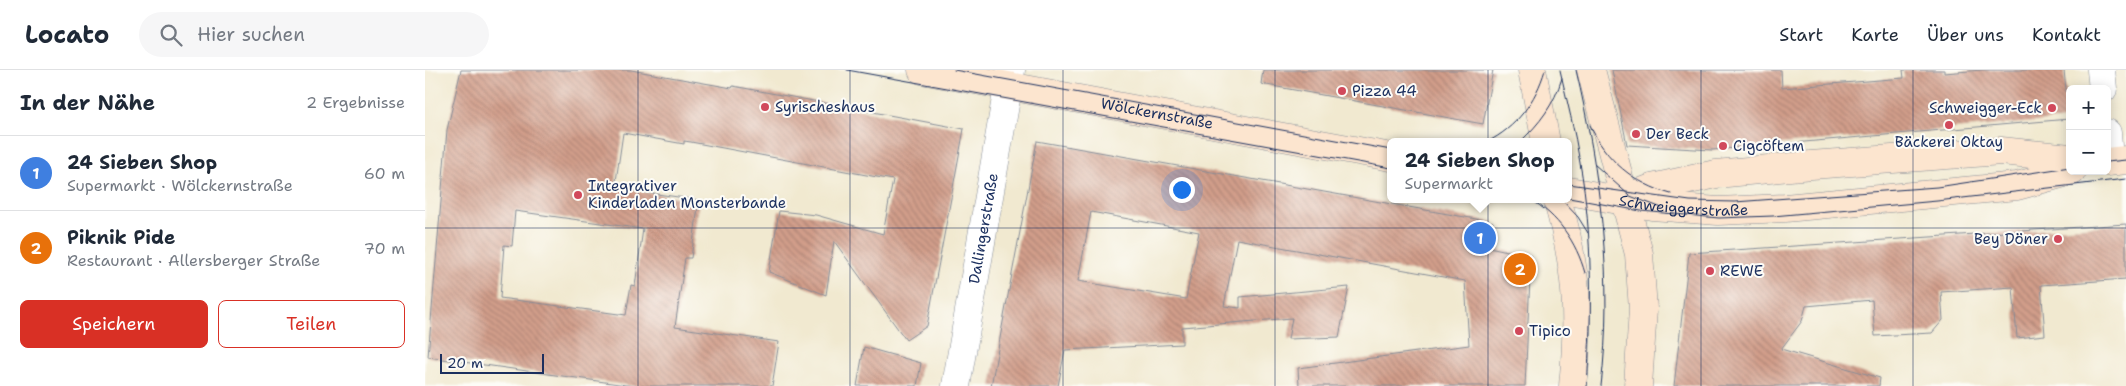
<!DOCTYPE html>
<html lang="de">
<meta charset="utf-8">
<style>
body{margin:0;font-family:"Shantell Sans",sans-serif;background:#f6f6f7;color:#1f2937}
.controls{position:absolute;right:15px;top:15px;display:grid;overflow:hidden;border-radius:8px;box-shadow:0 2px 12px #0003}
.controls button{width:45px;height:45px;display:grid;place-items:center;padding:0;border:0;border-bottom:1px solid #e0e1e3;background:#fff;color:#1f2937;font:25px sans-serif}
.scale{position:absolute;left:15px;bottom:12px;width:104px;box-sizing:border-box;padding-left:5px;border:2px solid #1b2f5e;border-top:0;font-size:14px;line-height:18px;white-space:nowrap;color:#1b2f5e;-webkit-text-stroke:4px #fdfcf7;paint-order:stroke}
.you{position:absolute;left:756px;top:119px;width:18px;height:18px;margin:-12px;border:4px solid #fff;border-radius:50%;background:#1a73e8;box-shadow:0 0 0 8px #1a73e833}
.badge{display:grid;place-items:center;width:32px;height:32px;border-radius:50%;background:#d93025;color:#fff;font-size:16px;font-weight:700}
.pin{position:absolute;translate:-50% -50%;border:2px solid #fff;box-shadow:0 1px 5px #0006}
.popup{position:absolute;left:962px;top:68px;width:185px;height:65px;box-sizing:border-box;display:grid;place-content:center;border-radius:8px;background:#fff;filter:drop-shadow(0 1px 4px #0005);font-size:16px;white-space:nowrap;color:#747a83}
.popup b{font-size:19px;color:#1f2937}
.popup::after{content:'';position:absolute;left:50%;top:100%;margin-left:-10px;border:10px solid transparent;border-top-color:#fff}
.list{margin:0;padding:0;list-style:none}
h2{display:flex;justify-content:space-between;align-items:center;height:65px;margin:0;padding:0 20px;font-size:21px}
h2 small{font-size:16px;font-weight:400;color:#747a83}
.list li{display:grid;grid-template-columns:32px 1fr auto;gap:15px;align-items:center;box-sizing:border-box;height:75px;padding:0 20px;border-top:1px solid #e0e1e3}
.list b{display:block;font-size:19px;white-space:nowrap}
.list p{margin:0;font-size:16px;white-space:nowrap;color:#747a83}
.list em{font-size:16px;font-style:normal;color:#747a83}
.actions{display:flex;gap:10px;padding:15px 20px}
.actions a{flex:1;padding:11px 0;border:1px solid #d93025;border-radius:8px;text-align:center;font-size:18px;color:#d93025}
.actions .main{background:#d93025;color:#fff}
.icon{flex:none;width:28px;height:28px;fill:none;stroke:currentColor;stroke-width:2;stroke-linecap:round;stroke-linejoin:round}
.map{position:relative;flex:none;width:1701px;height:316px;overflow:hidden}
header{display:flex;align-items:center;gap:30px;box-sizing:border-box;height:70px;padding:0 25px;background:#fff;border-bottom:1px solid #e0e1e3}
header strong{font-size:24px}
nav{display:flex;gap:28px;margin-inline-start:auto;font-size:18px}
.search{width:350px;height:45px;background:#f6f6f7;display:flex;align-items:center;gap:12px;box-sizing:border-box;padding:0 18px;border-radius:28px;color:#747a83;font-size:19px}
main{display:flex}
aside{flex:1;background:#fff}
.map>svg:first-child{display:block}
</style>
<header>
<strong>Locato</strong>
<div class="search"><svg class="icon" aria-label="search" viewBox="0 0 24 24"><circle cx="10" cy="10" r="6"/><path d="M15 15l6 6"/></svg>Hier suchen</div>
<nav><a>Start</a><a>Karte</a><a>Über uns</a><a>Kontakt</a></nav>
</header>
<main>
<aside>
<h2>In der Nähe<small>2 Ergebnisse</small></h2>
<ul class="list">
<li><span class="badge" style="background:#3f7fe0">1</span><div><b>24 Sieben Shop</b><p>Supermarkt · Wölckernstraße</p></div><em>60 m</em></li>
<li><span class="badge" style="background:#e8710a">2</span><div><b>Piknik Pide</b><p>Restaurant · Allersberger Straße</p></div><em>70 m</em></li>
</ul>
<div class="actions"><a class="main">Speichern</a><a>Teilen</a></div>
</aside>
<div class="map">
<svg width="1701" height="316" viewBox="0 0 1701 316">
<defs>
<pattern id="building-back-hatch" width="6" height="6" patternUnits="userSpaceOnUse" patternTransform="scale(1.25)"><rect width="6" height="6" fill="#d29e8a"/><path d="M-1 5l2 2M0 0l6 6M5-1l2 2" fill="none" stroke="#aa8174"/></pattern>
</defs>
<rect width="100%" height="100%" fill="#fdfcf7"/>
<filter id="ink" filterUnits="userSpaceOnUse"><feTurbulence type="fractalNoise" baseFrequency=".02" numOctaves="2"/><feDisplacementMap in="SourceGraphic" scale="10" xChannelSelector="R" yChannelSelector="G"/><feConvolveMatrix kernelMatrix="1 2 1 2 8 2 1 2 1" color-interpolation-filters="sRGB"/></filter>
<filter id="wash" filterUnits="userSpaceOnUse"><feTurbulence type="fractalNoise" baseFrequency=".0096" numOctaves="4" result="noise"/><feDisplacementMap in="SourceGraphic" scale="20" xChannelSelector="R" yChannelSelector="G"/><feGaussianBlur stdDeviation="1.12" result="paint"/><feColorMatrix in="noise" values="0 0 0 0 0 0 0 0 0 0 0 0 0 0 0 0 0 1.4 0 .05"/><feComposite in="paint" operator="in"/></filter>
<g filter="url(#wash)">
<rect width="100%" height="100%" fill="#f1e9d0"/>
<g id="blocks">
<g fill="url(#building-back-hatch)" fill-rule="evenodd">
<path d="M36 0H206L307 18 308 16 539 59 502 256 481 270 409 171 401 225 344 202 354 141 391 145 458 164 468 110 266 72 259 71V74L198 63 190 118 274 130 266 188H260L250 257 354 272 347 316H208L3 287 22 60ZM90 141 218 159 210 216 206 215 201 245 75 228 79 175 87 176Z"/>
<path d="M838 0H1068L1058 54 836 14Z"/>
<path d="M1187 0H1356L1357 18 1479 8 1478 0H1519V3L1557 0H1639L1644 49 1287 80 1202 75Z"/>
<path d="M612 71 1068 152 1064 177 1106 186 1100 316H874L873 298 1044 275 1040 211 812 169 799 236 815 238V227L924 217 914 267 863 269 867 248 757 257V274L640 280 633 316H566ZM666 142 774 162 761 229 653 211Z"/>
<path d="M1701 154V209L1616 215 1620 265 1592 268 1588 217 1516 222 1518 250 1507 263 1450 266 1447 230 1381 236 1377 251 1356 279 1455 308 1454 316H1249L1264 183Z"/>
<path d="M439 277 496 293 492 316H432Z"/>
</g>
</g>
</g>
<g filter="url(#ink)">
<use href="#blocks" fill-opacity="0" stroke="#868c97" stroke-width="1"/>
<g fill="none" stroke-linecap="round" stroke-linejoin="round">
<defs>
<g id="minor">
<path d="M1676 0 1678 19"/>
<path d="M1682 63 1684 91"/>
<path id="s1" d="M531 316 586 0"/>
</g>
<g id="secondary">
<path id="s2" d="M497 0 966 87"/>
<path d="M1107 0 1121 72"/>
<path d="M1166 0 1214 184 1218 239 1213 316"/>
<path d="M1682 92 1701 90"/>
<path id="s3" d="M1144 121 1227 136 1293 141 1360 138 1592 116 1647 101"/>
<path d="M1132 129C1152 197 1155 246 1148 316"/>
<path d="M1199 129 1227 118 1291 104 1386 95 1576 81 1645 88"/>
</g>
</defs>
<use href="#minor" stroke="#868c97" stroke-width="29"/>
<use href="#secondary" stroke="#868c97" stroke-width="29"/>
<use href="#minor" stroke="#fff" stroke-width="28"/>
<use href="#secondary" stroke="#fce5cf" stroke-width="28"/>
<g stroke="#1b2f5e" stroke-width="1">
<path d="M422 0 966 98"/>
<path d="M529 0 966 80"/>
<path d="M1135 0C1142 31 1150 62 1155 93 1168 166 1167 242 1162 316"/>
<path d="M1151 0C1175 102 1189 211 1176 316"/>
<path d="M1165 55C1180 90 1210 114 1246 124"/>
<path d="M1062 72C1091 58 1111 31 1120 0"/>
<path d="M1095 72C1115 53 1129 35 1137 8"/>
<path d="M1682 92 1701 90"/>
<path d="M1169 94 1205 126 1237 138"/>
<path d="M1144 114 1265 131 1310 132 1512 117 1645 97"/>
<path d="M1144 128 1216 141 1294 148 1348 146 1512 131 1701 109"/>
<path d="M1105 129C1133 146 1151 171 1160 203"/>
<path d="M1136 129 1153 147 1163 163"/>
</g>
</g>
</g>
<path fill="none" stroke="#1b2f5e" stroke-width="1" stroke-opacity="0.55" d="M213 0V316M425 0V316M638 0V316M850 0V316M1063 0V316M1276 0V316M1488 0V316M0 158H1701"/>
<g fill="#d1495b" stroke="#fdfcf7" stroke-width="2">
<circle cx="917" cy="21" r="5"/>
<circle cx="340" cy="37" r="5"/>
<circle cx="1627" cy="38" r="5"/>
<circle cx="1524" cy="55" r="5"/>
<circle cx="1211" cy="64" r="5"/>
<circle cx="1298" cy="76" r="5"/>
<circle cx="153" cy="125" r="5"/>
<circle cx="1633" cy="169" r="5"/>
<circle cx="1285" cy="201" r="5"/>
<circle cx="1094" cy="261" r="5"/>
</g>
<g text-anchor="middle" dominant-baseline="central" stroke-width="4" stroke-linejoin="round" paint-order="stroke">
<g font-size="15" fill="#1b2f5e" stroke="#fdfcf7" text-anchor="start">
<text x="927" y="21">Pizza 44</text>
<text x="350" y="37">Syrischeshaus</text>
<text x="1617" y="38" text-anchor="end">Schweigger-Eck</text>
<text x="1221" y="64">Der Beck</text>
<text x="1524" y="72" text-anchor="middle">Bäckerei Oktay</text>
<text x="1308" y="76">Cigcöftem</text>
<text x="163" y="116">Integrativer<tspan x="163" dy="17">Kinderladen Monsterbande</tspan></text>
<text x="1623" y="169" text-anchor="end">Bey Döner</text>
<text x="1295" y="201">REWE</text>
<text x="1104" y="261">Tipico</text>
</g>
<g font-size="15" fill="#1b2f5e" stroke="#fdfcf7">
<text stroke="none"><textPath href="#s2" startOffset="239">Wölckernstraße</textPath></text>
<text stroke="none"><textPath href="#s3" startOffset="116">Schweiggerstraße</textPath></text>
<text stroke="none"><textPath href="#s1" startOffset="160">Dallingerstraße</textPath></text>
</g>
</g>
</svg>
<div class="controls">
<button>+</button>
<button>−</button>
</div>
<div class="scale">20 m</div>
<div class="you"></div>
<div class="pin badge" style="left:1055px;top:168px;background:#3f7fe0">1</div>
<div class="popup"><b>24 Sieben Shop</b>Supermarkt</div>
<div class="pin badge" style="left:1095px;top:199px;background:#e8710a">2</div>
</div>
</main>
